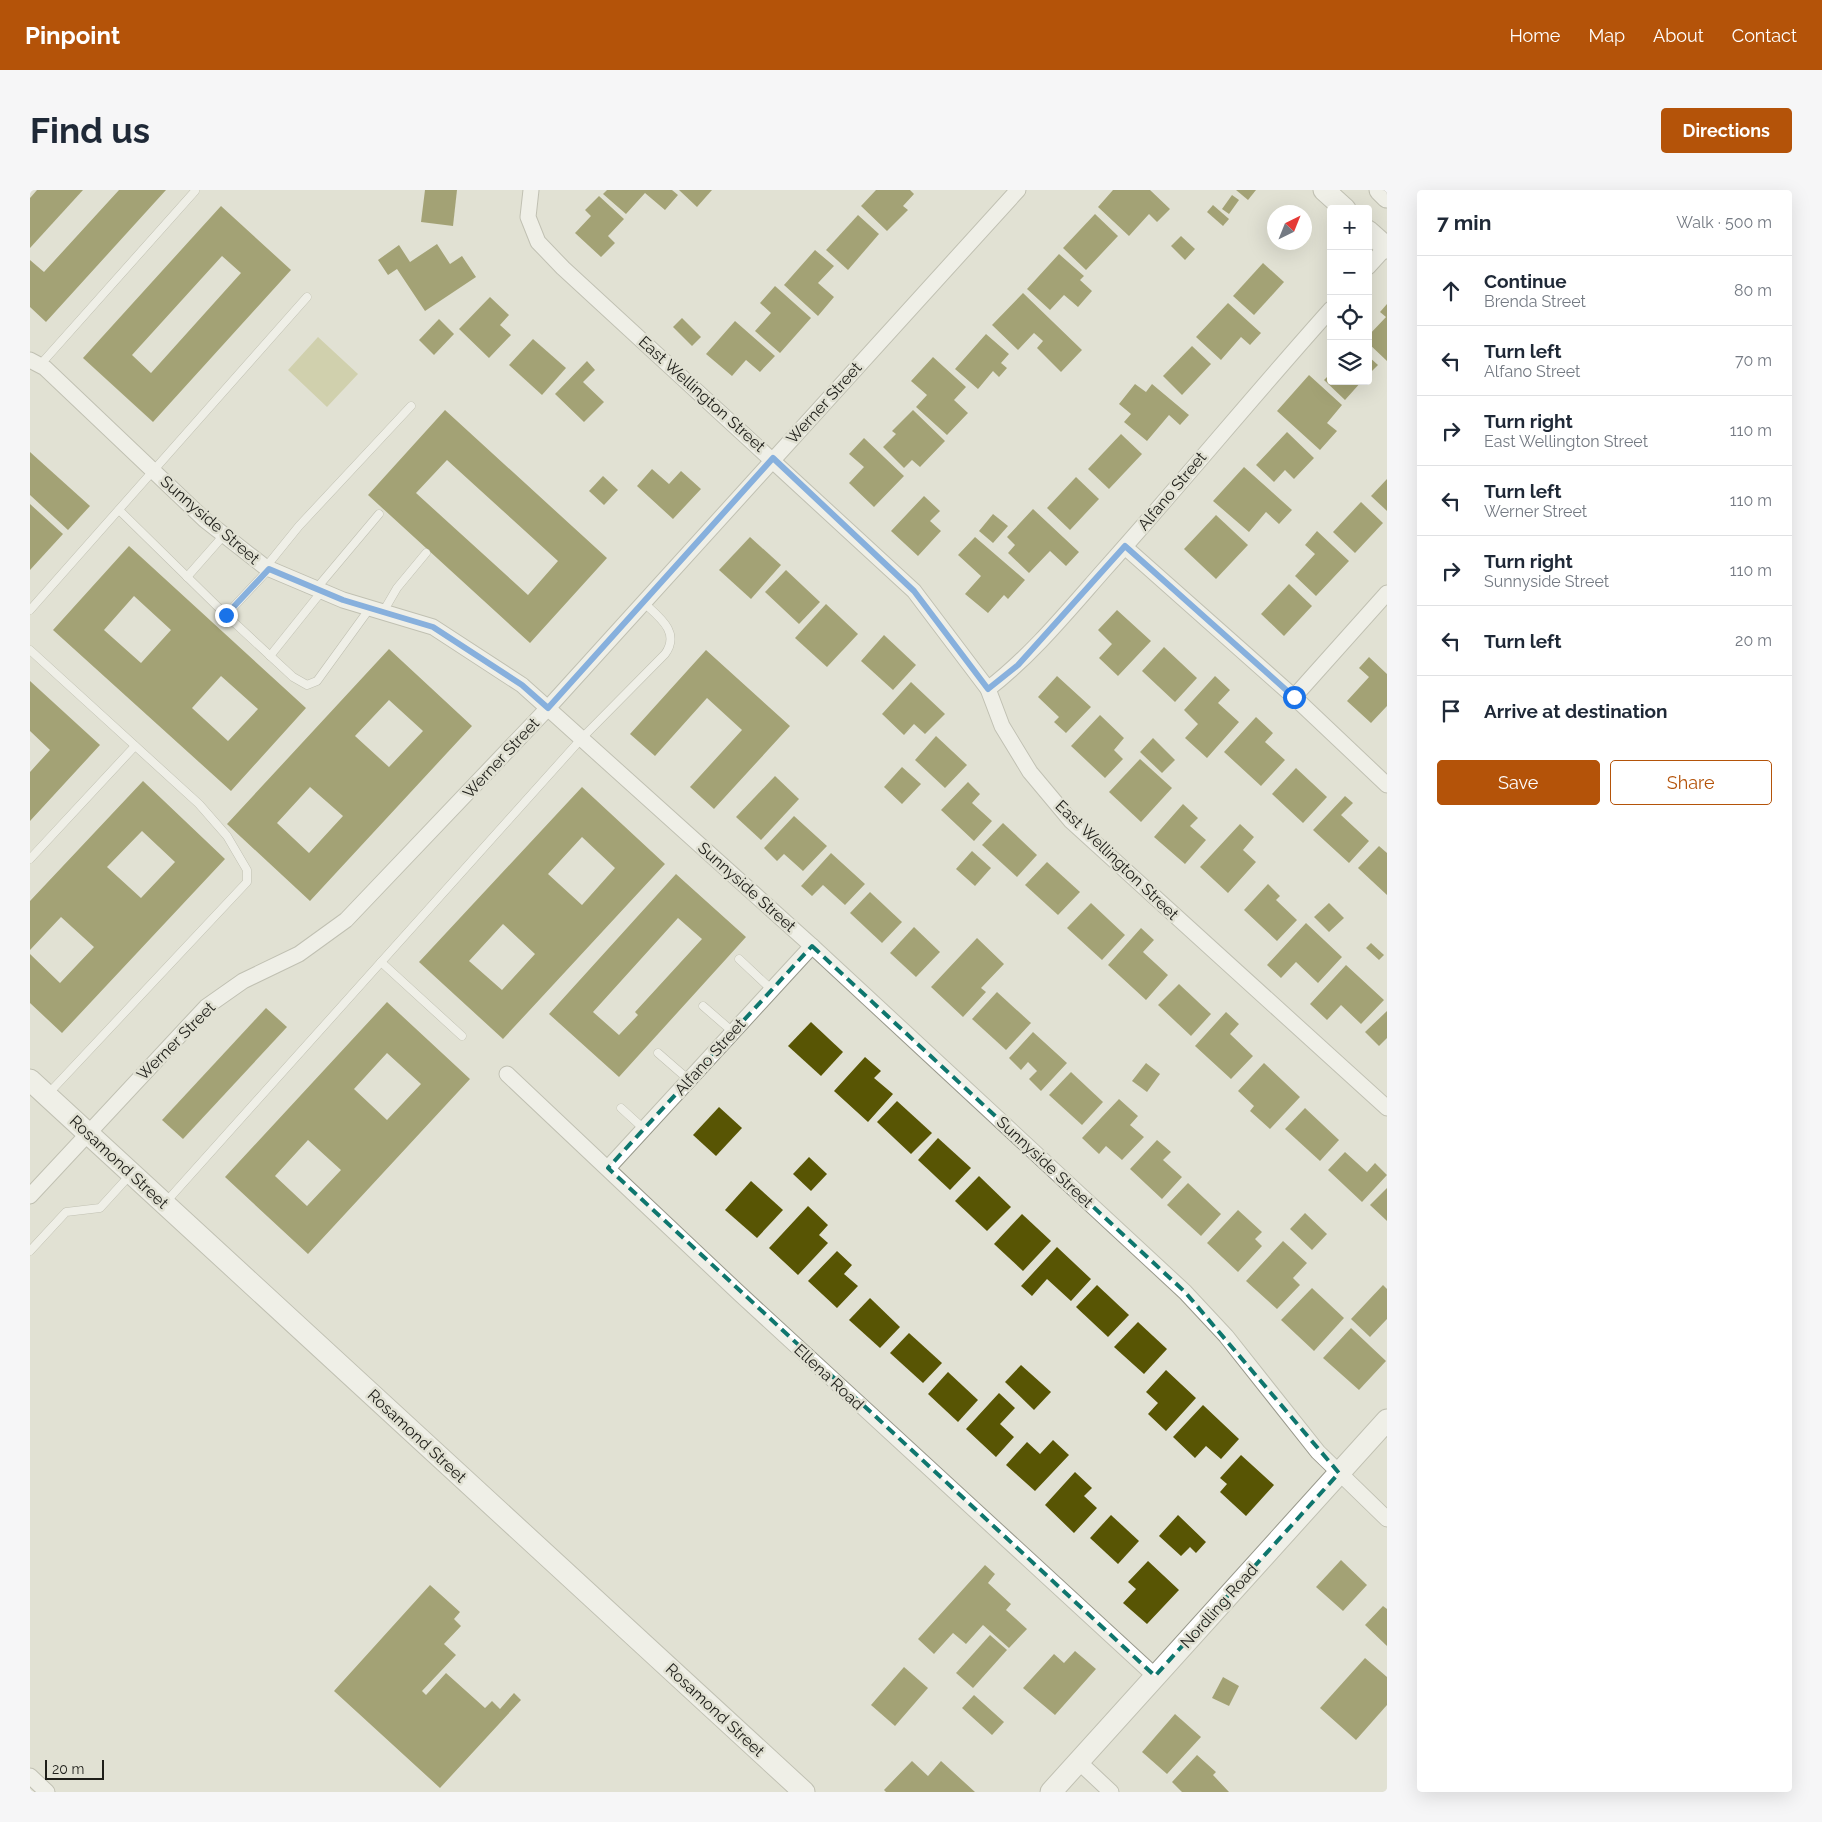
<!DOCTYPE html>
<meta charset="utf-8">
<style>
body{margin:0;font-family:Raleway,sans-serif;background:#f6f6f7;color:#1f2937}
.controls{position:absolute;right:15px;top:15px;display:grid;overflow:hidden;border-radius:5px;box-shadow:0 5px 20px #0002}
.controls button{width:45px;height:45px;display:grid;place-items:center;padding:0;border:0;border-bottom:1px solid #e0e1e3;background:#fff;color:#1f2937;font:25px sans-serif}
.compass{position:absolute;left:1237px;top:15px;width:45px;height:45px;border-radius:50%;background:#fff;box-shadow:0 5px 20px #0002;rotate:43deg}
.scale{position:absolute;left:15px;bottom:12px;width:59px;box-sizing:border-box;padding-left:5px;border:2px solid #1e1e19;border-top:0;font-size:14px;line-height:18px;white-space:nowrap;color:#1e1e19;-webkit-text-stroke:4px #e1e1d3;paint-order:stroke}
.stop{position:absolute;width:15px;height:15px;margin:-11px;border:4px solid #1a73e8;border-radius:50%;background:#fff}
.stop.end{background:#1a73e8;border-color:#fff;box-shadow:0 1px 5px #0008}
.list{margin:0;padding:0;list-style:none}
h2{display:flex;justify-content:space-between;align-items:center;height:65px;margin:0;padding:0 20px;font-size:21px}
h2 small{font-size:16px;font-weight:400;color:#747a83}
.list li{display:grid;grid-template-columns:32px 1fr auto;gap:15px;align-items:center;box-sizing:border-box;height:70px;padding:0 20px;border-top:1px solid #e0e1e3}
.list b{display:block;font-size:19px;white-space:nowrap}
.list p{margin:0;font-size:16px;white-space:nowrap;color:#747a83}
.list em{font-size:16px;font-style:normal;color:#747a83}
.actions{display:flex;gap:10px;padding:15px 20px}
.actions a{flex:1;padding:11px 0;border:1px solid #b45309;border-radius:5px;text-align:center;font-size:18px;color:#b45309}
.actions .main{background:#b45309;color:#fff}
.icon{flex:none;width:28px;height:28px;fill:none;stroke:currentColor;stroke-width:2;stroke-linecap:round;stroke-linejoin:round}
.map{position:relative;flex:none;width:1357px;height:1602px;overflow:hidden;border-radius:5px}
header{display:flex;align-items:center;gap:30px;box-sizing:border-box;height:70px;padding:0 25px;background:#b45309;color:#fff}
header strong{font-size:24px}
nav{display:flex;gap:28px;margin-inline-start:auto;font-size:18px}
.intro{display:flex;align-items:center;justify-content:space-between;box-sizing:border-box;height:120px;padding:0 30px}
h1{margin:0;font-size:35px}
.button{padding:12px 22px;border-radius:5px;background:#b45309;color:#fff;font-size:18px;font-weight:700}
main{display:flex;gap:30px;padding:0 30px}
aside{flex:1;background:#fff;border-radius:5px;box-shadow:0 5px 20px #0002}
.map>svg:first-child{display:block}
</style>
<header>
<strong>Pinpoint</strong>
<nav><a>Home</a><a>Map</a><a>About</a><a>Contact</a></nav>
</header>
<div class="intro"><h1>Find us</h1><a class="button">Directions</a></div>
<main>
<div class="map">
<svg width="1357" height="1602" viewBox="0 0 1357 1602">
<rect width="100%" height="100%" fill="#e1e1d3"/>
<path fill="#bbba7f" d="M288 147 328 184 297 217 258 180Z"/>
<g fill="#585504" fill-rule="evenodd">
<path d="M7 0H53L0 58V8Z"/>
<path d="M89 0H136L16 132 0 117V70L14 82Z"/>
<path d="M395 0H427L423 36 391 32Z"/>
<path d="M577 0H642L648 5 635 20 615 3 596 24 573 4Z"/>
<path d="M649 0H682L667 17Z"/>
<path d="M846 0H880L884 4 873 16 878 20 857 41 831 16Z"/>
<path d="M1083 0H1120L1140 19 1127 32 1119 24 1099 46 1068 17Z"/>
<path d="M1206 0H1226L1218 10Z"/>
<path d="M1202 5 1209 10 1199 24 1192 19Z"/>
<path d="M569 6 594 29 578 46 585 53 571 67 545 43 561 26 555 20Z"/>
<path d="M1183 15 1199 29 1193 36 1177 22Z"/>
<path d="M191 16 261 80 123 232 53 168ZM192 66 211 83 121 183 102 165Z"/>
<path d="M1065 24 1088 46 1056 80 1033 58Z"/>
<path d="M828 25 849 44 818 80 796 60Z"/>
<path d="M1151 46 1165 59 1155 70 1141 56Z"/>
<path d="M407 54 420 74 432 66 446 87 395 121 367 79 358 85 348 70 369 55 380 72Z"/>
<path d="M785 60 804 76 788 93 804 107 788 126 754 95Z"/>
<path d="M1029 64 1054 86 1050 90 1062 101 1048 117 1034 105 1020 120 997 99Z"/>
<path d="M1233 73 1254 92 1224 125 1203 106Z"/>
<path d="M745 96 781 128 750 163 725 141 741 123 730 113Z"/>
<path d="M993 103 1052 160 1031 182 1007 158 1013 151 1004 143 988 160 962 135Z"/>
<path d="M460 107 479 125 470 135 481 145 459 168 429 139Z"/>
<path d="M1198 113 1231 143 1220 155 1211 147 1191 170 1166 147Z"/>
<path d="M1357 114V171L1338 153V146L1356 127 1350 122Z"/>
<path d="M652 128 671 147 662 156 643 137Z"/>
<path d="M409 129 424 144 404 165 389 150Z"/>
<path d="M705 131 745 166 730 182 716 170 702 186 676 164Z"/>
<path d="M956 144 979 164 971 173 977 178 969 187 963 181 948 199 925 179Z"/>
<path d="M503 149 536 178 512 205 479 175Z"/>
<path d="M1162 156 1181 174 1152 205 1133 186Z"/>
<path d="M1338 166 1348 175 1338 185Z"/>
<path d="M903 167 936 197 924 210 938 223 917 245 886 217 897 205 881 191Z"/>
<path d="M557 171 565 180 553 192 574 212 554 232 525 204Z"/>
<path d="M1301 183V191H1332L1315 210 1294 190Z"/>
<path d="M1279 185 1312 215 1297 233 1307 241 1290 260 1247 221Z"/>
<path d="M1105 194 1116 202 1122 194 1159 225 1150 235 1139 225 1117 251 1094 232 1101 224 1089 214Z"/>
<path d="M415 220 577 368 500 453 338 305ZM417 270 528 371 498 405 386 303Z"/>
<path d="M883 220 915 251 890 277 882 270 874 278 853 257 866 244 862 241Z"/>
<path d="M1257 242 1284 268 1264 289 1255 280 1244 292 1226 275Z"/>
<path d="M1091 244 1112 264 1079 299 1058 279Z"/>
<path d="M834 248 874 286 844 317 819 293 834 277 819 264Z"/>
<path d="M0 262 60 316 38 340 0 305Z"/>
<path d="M1214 277 1262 320 1249 334 1236 322 1219 342 1183 311Z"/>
<path d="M622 279 639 294 651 281 671 299 643 329 607 296Z"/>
<path d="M573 286 588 300 574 315 559 301Z"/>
<path d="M1046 287 1069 309 1040 340 1017 318Z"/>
<path d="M1357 289V321L1341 306Z"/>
<path d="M894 306 910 321 900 331 911 341 888 366 861 341Z"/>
<path d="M1331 312 1353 333 1325 363 1303 342Z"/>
<path d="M0 314 33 344 0 380Z"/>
<path d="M1003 319 1049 362 1036 376 1020 361 999 383 978 363 985 355 977 347Z"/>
<path d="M963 324 978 336 963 353 949 341Z"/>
<path d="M1186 325 1218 355 1186 389 1154 359Z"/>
<path d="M1287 341 1319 371 1286 406 1265 386 1285 364 1275 355Z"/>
<path d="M720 347 751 375 721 409 689 380Z"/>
<path d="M945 347 995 390 978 409 974 405 958 423 935 404 951 386 928 365Z"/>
<path d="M99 356 276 518 201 601 23 440ZM104 406 141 440 111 473 74 440ZM191 486 228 519 198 551 162 518Z"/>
<path d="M756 380 790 412 769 434 735 402Z"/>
<path d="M1259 394 1282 416 1254 446 1231 424Z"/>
<path d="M796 414 828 444 797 477 765 448Z"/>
<path d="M1087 420 1121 451 1088 486 1069 468 1082 454 1068 440Z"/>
<path d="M854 445 886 475 863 500 831 471Z"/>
<path d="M1134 457 1167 488 1145 512 1112 481Z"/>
<path d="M359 459 442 536 280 711 197 634ZM359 510 393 541 359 577 325 546ZM280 597 313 626 279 663 247 633Z"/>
<path d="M676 460 760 536 684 619 660 597 712 540 677 508 625 566 600 544Z"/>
<path d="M1339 467 1357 484V516L1341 533 1317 511 1339 487 1329 478Z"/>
<path d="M1027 486 1061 517 1036 543 1024 532 1029 527 1008 507Z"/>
<path d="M1185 486 1200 500 1188 513 1209 532 1177 568 1155 548 1168 534 1154 520Z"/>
<path d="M0 491 70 555 0 631V582L20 560 0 541Z"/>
<path d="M881 492 915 524 895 544 884 534 874 545 852 524Z"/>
<path d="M1070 525 1094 548 1084 560 1093 569 1075 588 1041 556Z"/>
<path d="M1226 527 1243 543 1235 552 1255 570 1231 596 1194 562Z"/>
<path d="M906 546 937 575 915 598 885 570Z"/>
<path d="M1123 548 1145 570 1132 583 1110 562Z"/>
<path d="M1110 569 1142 598 1111 632 1079 602Z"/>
<path d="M872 577 891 594 872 614 854 597Z"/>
<path d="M1266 578 1297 607 1273 633 1242 604Z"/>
<path d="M745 586 769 609 731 650 706 627Z"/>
<path d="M113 591 195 669 32 843 0 813V764L30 793 64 757 31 727 0 760V711ZM112 641 145 672 111 708 77 677Z"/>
<path d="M938 592 950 604 942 613 962 631 944 651 911 620Z"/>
<path d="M552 597 635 674 473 849 389 772ZM552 647 585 678 552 715 518 684ZM473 734 505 764 472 800 439 771Z"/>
<path d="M1315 606 1323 613 1311 625 1339 651 1319 673 1283 640Z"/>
<path d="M1153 614 1168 628 1160 636 1176 650 1155 674 1124 647Z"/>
<path d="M764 626 797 656 773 681 754 664 747 671 734 658Z"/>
<path d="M973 633 1007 665 987 687 952 655Z"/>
<path d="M1210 634 1224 647 1213 660 1226 672 1198 703 1170 677Z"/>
<path d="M1349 656 1357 663V705L1328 678Z"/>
<path d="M942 661 961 678 945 696 926 679Z"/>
<path d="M801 663 835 694 815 715 793 695 782 706 771 696Z"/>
<path d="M1017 672 1050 702 1028 725 995 695Z"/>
<path d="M646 684 716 747 589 887 519 824ZM648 728 672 749 605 822 608 825 589 845 563 822Z"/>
<path d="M1238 694 1250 706 1246 710 1267 730 1247 751 1214 720Z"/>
<path d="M840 702 872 732 852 753 820 723Z"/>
<path d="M1061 713 1095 745 1072 770 1037 738Z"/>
<path d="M1299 713 1314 728 1299 742 1284 727Z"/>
<path d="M1276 733 1312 767 1288 793 1266 772 1251 788 1237 775Z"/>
<path d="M884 737 910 762 886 787 860 763Z"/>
<path d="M1111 738 1124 750 1113 762 1138 785 1116 810 1078 775Z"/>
<path d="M947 748 974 774 951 798 956 802 933 827 901 797Z"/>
<path d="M1341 753 1354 765 1349 770 1336 758Z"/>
<path d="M1316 775 1354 810 1331 834 1311 815 1297 830 1280 814Z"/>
<path d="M1149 794 1181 824 1161 846 1128 815Z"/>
<path d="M967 802 1001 833 976 860 942 829Z"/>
<path d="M357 812 440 889 278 1064 195 987ZM357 863 391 894 357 930 324 899ZM278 950 311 980 277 1016 245 986Z"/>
<path d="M236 818 257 837 153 949 132 930Z"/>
<path d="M1357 821V848L1349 856 1335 842Z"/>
<path d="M1196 822 1209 834 1200 844 1223 866 1201 889 1165 856Z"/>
<path d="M781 832 813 862 791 886 758 856Z"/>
<path d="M1003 842 1037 873 1011 901 999 889 1007 881 998 872 991 880 979 868Z"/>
<path d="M835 867 851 881 844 888 863 904 838 932 804 901Z"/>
<path d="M1116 873 1130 884 1117 902 1102 891Z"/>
<path d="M1234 873 1270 907 1240 939 1220 921 1224 916 1208 901Z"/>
<path d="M1041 882 1073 912 1052 935 1019 905Z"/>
<path d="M1089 909 1108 926 1100 935 1114 947 1092 970 1076 956 1069 964 1052 948Z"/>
<path d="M867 911 902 943 881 964 847 932Z"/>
<path d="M689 917 712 938 686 966 663 945Z"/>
<path d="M1275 918 1309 950 1290 971 1255 939Z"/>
<path d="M908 948 941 978 920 1000 888 970Z"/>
<path d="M1127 950 1141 962 1133 970 1152 987 1132 1009 1100 979Z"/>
<path d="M1315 962 1337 982 1345 973 1357 985 1332 1012 1298 980Z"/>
<path d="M779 967 797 984 781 1001 763 984Z"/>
<path d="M949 986 981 1017 957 1041 925 1011Z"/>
<path d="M721 991 753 1020 727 1048 695 1020Z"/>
<path d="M1158 993 1191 1024 1171 1046 1137 1015Z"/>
<path d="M1357 998V1031L1340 1015Z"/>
<path d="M778 1016 798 1035 789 1045 798 1053 768 1085 739 1058Z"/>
<path d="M1208 1020 1232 1042 1225 1049 1232 1056 1208 1082 1177 1053Z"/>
<path d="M1275 1023 1297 1044 1282 1060 1260 1039Z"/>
<path d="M992 1024 1021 1051 993 1081 964 1054Z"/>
<path d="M1253 1051 1277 1073 1263 1088 1270 1095 1247 1119 1216 1091Z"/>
<path d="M1027 1057 1061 1089 1041 1111 1017 1089 1002 1106 991 1096Z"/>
<path d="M807 1061 822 1075 814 1084 828 1096 807 1118 778 1091Z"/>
<path d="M1067 1095 1099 1125 1078 1147 1046 1117Z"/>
<path d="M1353 1095 1357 1099V1129L1340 1147 1321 1129Z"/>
<path d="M1282 1098 1314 1128 1284 1161 1251 1130Z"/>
<path d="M840 1108 870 1137 850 1158 819 1130Z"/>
<path d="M1108 1132 1137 1159 1114 1184 1084 1157Z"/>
<path d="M1321 1138 1356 1171 1329 1200 1293 1168Z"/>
<path d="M879 1143 912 1173 893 1193 860 1163Z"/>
<path d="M991 1175 1021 1202 1004 1220 975 1192Z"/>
<path d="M1136 1180 1166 1208 1136 1241 1118 1224 1128 1213 1116 1202Z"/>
<path d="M918 1182 948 1210 928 1232 898 1204Z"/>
<path d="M969 1203 985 1218 970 1234 984 1247 966 1267 936 1239Z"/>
<path d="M1173 1215 1209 1249 1191 1269 1176 1256 1165 1268 1143 1247Z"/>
<path d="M1023 1250 1039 1265 1005 1301 976 1275 997 1252 1010 1264Z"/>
<path d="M1211 1265 1244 1295 1216 1326 1190 1302 1197 1294 1190 1288Z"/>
<path d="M1045 1282 1062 1298 1054 1306 1067 1318 1044 1343 1015 1315Z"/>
<path d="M1081 1325 1109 1351 1088 1374 1060 1348Z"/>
<path d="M1148 1325 1176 1352 1166 1363 1160 1357 1151 1366 1129 1346Z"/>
<path d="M1311 1370 1337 1395 1313 1421 1286 1397Z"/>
<path d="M1118 1371 1149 1400 1117 1434 1093 1413 1106 1399 1098 1392Z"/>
<path d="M955 1375 965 1384 958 1393 981 1414 976 1420 997 1439 979 1458 953 1435 936 1454 923 1443 904 1464 888 1449Z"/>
<path d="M400 1395 430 1422 424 1429 431 1436 414 1454 426 1465 392 1501 396 1505 416 1483 455 1518 462 1511 470 1519 484 1503 491 1510 410 1598 304 1501Z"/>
<path d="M1353 1416 1357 1419V1456L1335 1435Z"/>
<path d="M960 1445 977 1460 943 1498 926 1483Z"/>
<path d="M1045 1461 1066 1479 1025 1525 993 1498 1024 1464 1034 1473Z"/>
<path d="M1335 1468 1357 1487V1515L1326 1550 1290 1518Z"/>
<path d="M874 1477 898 1498 865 1536 841 1515Z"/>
<path d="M1193 1487 1209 1496 1199 1516 1182 1508Z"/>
<path d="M944 1505 974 1532 962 1545 932 1518Z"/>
<path d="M1145 1524 1171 1547 1137 1584 1112 1562Z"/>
<path d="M1167 1565 1186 1582 1183 1585 1199 1602H1152L1142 1592Z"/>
<path d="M882 1571 898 1586 911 1571 945 1602H856L854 1600Z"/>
</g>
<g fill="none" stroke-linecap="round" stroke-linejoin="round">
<defs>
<g id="lane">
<path d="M10 175 165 1"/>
<path d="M89 320 195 424 263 487 277 495 287 491 340 418"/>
<path d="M235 378 269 336 381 216"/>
<path d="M157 387 194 345"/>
<path d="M286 399 349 324"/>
<path d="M0 420 277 107"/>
<path d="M353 422 367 398 396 363"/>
<path d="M196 425 239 379"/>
<path d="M0 460 169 614 197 646 217 680V692L18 904"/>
<path d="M240 466 292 401"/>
<path d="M0 669 105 556"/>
<path d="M709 769 742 800"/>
<path d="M351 772 432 846"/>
<path d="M673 816 703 842"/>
<path d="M628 863 659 890"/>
<path d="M591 918 614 939"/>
<path d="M136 1012 552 548 635 464C651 442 629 427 613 412"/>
<path d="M0 1061 36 1022 70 1018 101 984"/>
</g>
<g id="street">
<path d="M501 0 498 27 508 52 533 78 884 401 958 499 972 536 1000 582 1041 631 1357 918"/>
<path d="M1338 77 1357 56"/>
<path d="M0 170 15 178 175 330 235 377 313 410 403 437 492 495 782 756 1155 1102 1196 1146 1288 1262 1357 1329"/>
<path d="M1095 357 1264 507 1357 595"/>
<path d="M958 499C1002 465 1037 422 1074 380 1151 294 1224 205 1301 119"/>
<path d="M1264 507 1357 403"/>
<path d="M477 884 710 1104 1125 1486"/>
<path d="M578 978 782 756"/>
<path d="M0 1006 176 817 213 791 269 764 316 730 518 518 988 0"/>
<path d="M1049 1572 1081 1602"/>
<path d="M0 1586 17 1602"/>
</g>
<g id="secondary">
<path d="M1294 0 1315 19"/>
<path d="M1350 0 1357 7"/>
<path d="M1338 41 1357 58"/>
<path d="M0 890 774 1602"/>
<path d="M1021 1602 1357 1230"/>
</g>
</defs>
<use href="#lane" stroke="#98988b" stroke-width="9"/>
<use href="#street" stroke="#98988b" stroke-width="17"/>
<use href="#secondary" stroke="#98988b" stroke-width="23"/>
<use href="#lane" stroke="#fff" stroke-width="8"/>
<use href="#street" stroke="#fff" stroke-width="15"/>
<use href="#secondary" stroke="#fff" stroke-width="21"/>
</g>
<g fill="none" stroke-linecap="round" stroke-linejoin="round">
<path stroke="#1a73e8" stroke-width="6" d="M196 425 239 379 313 410 403 437 492 495 518 518 743 268 884 401 958 499 988 475 1095 356 1264 507"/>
</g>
<path d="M0 0H1357V1602H0ZM782 756 1155 1102 1309 1283 1125 1486 578 978Z" fill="#e1e1d3" fill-opacity=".55" fill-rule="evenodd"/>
<path fill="none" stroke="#0f766e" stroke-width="4" stroke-dasharray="10 6" stroke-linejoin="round" d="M782 756 1155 1102 1309 1283 1125 1486 578 978Z"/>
<g text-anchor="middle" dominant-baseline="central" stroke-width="5" stroke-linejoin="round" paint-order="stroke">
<g font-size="16" fill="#1e1e19" stroke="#e1e1d3">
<text transform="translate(672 204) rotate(42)">East Wellington Street</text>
<text transform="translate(794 213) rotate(-48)">Werner Street</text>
<text transform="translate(1142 301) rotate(-50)">Alfano Street</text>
<text transform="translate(180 330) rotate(41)">Sunnyside Street</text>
<text transform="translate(471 568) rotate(-47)">Werner Street</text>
<text transform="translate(1087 670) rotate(44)">East Wellington Street</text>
<text transform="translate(717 697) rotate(42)">Sunnyside Street</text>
<text transform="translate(146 851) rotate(-45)">Werner Street</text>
<text transform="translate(680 867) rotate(-48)">Alfano Street</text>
<text transform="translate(89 972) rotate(43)">Rosamond Street</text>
<text transform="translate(1015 972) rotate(43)">Sunnyside Street</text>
<text transform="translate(799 1187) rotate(43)">Ellena Road</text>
<text transform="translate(387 1246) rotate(43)">Rosamond Street</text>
<text transform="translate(1189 1416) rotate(-48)">Nordling Road</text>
<text transform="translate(685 1520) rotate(43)">Rosamond Street</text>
</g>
</g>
</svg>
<div class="controls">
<button>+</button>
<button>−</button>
<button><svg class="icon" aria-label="locate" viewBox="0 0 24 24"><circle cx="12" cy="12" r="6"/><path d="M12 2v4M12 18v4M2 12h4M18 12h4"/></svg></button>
<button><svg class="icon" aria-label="layers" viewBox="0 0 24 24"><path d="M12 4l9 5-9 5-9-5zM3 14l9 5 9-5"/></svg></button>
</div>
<svg class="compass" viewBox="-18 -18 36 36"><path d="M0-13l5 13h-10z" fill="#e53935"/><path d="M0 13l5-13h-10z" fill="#747a83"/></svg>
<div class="scale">20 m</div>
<div class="stop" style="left:1264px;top:507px"></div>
<div class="stop end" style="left:196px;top:425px"></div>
</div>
<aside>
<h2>7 min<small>Walk · 500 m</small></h2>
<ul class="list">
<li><svg class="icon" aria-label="ahead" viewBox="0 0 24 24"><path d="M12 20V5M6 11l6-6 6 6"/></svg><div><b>Continue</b><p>Brenda Street</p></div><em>80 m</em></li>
<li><svg class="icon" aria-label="left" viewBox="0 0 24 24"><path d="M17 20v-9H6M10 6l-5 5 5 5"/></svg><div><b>Turn left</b><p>Alfano Street</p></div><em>70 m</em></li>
<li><svg class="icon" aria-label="right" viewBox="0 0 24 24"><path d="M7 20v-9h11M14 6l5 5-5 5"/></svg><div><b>Turn right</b><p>East Wellington Street</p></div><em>110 m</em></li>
<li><svg class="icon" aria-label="left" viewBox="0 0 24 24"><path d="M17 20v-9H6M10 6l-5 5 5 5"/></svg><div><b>Turn left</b><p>Werner Street</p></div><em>110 m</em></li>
<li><svg class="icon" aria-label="right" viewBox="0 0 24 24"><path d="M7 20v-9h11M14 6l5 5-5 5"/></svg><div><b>Turn right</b><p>Sunnyside Street</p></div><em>110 m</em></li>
<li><svg class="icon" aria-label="left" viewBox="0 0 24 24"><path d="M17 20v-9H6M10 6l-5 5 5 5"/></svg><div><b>Turn left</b></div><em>20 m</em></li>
<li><svg class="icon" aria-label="arrive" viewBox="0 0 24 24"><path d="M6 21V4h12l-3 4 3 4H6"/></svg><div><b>Arrive at destination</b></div></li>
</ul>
<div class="actions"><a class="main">Save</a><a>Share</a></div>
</aside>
</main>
